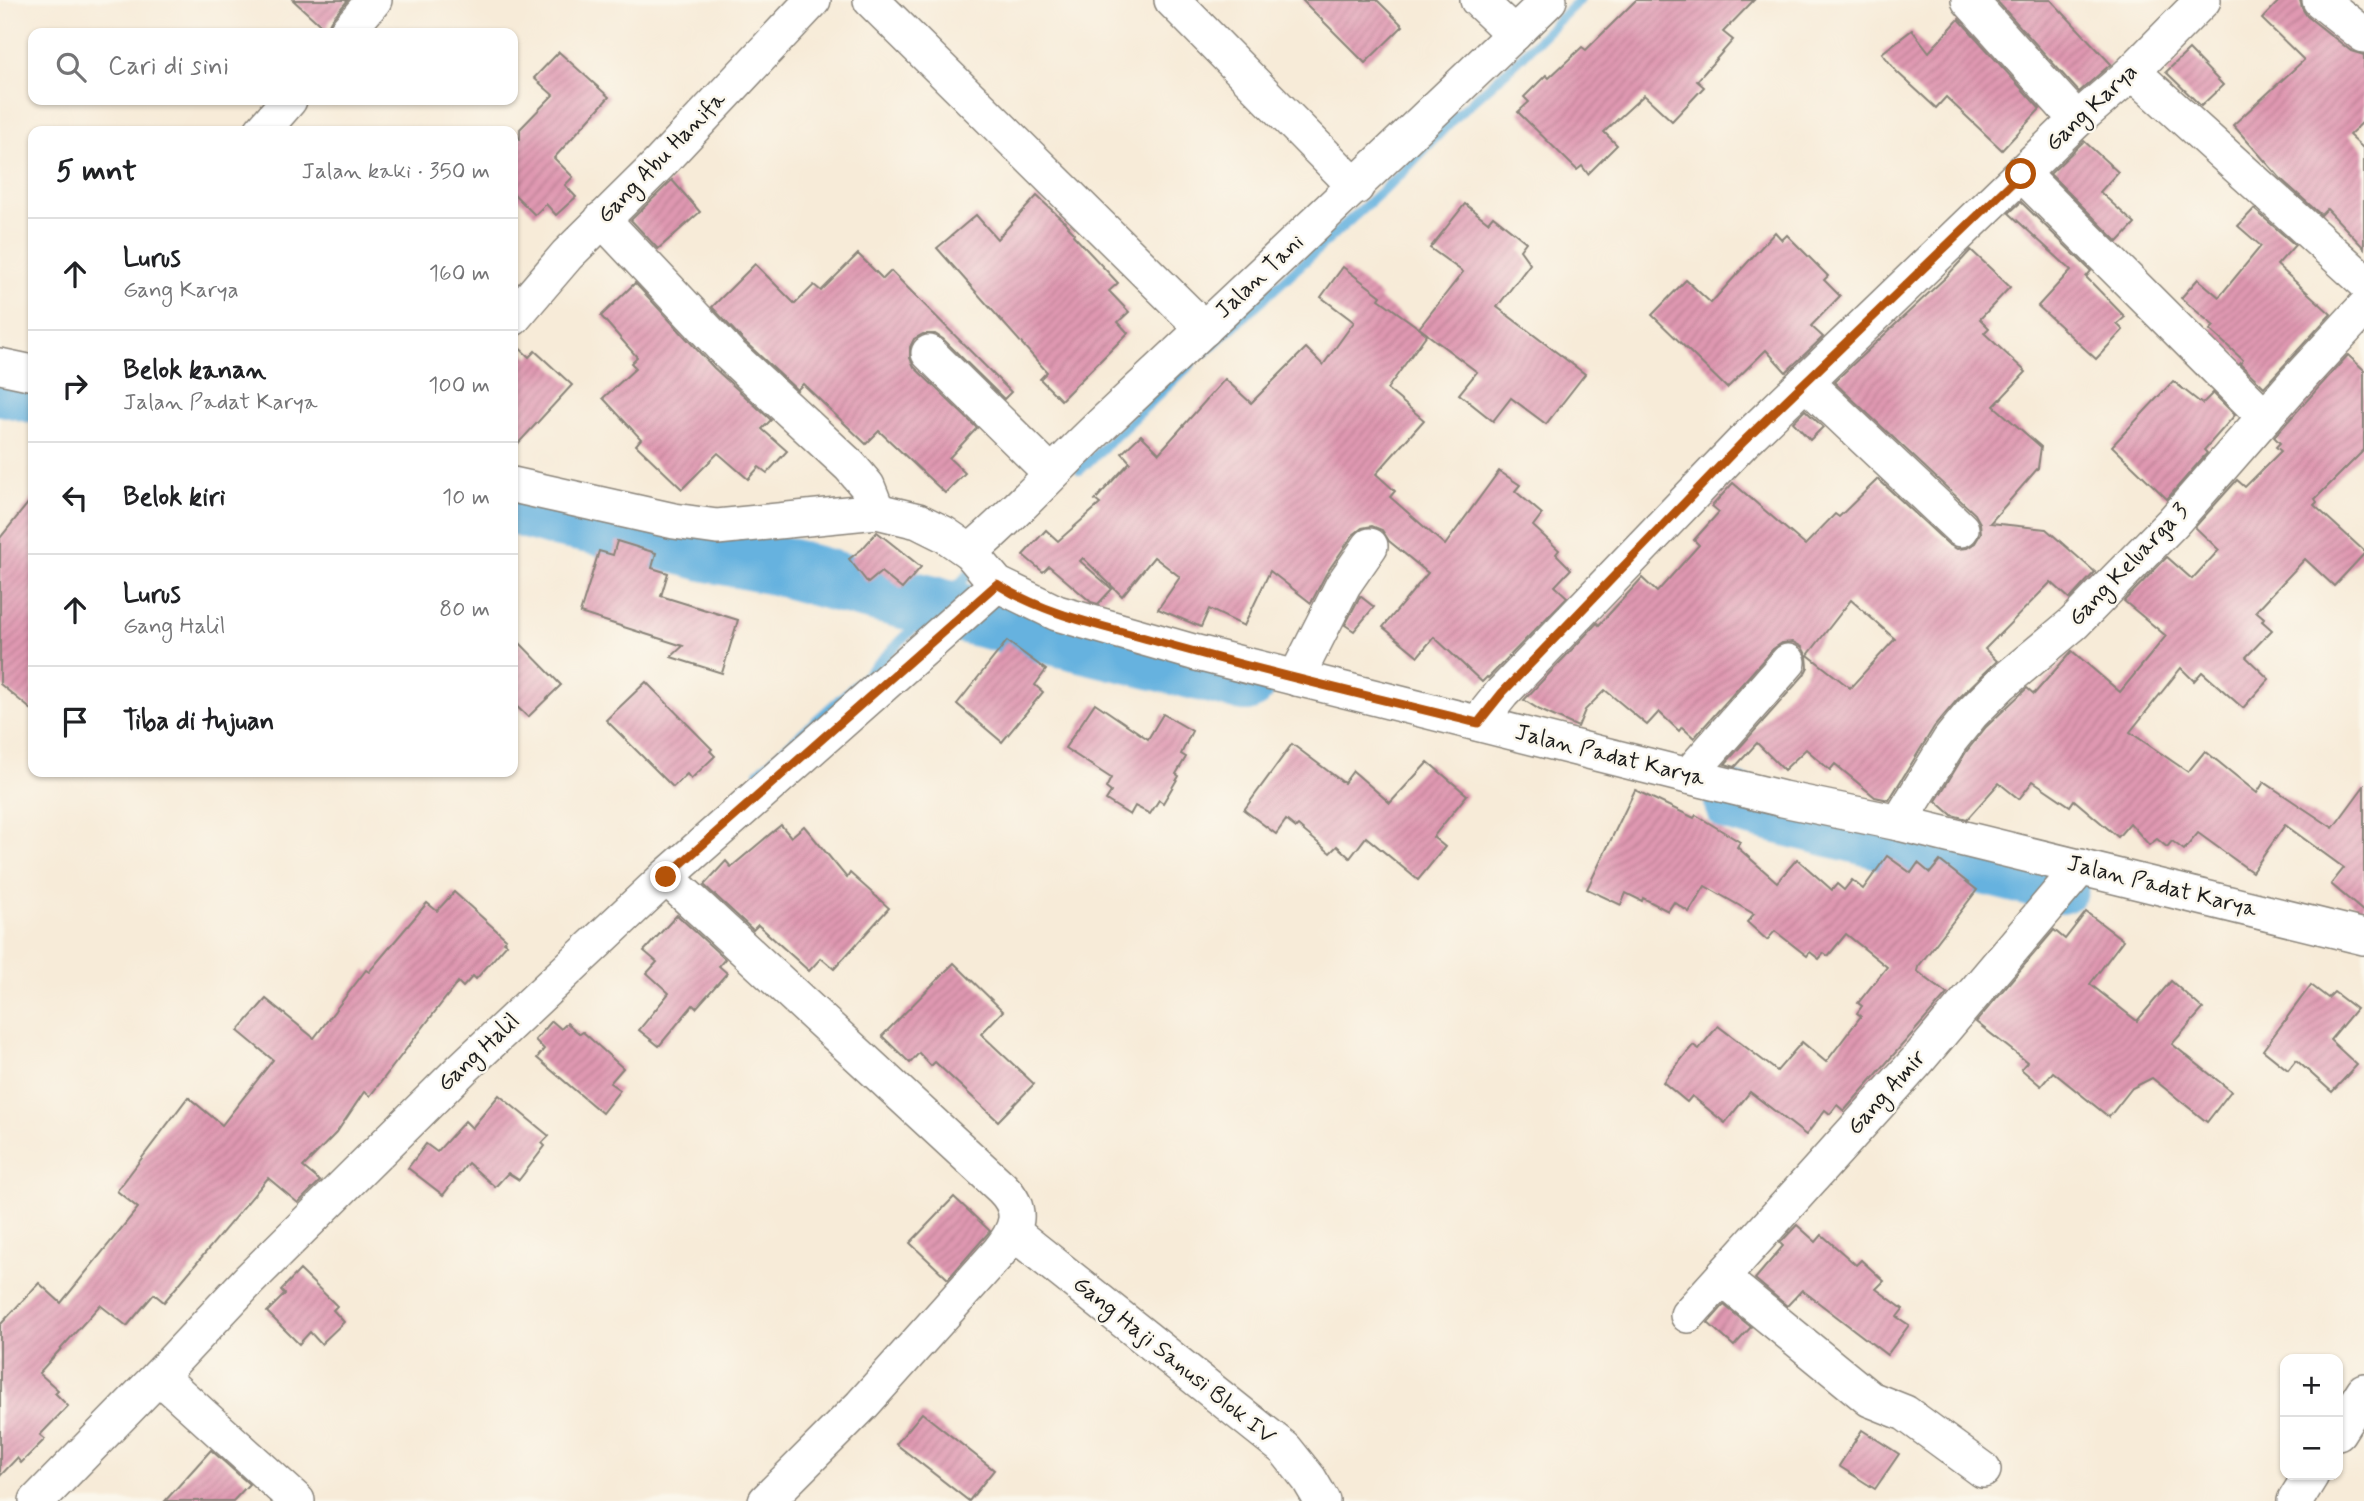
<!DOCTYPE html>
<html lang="id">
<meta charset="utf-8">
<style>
body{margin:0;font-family:Mynerve,sans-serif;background:#f6f6f6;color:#202124}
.controls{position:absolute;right:21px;bottom:21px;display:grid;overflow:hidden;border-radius:14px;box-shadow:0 2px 5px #0004}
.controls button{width:63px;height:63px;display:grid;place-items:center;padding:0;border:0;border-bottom:2px solid #e0e0e0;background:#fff;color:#202124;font:35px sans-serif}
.stop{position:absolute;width:21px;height:21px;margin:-16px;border:5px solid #b45309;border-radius:50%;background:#fff}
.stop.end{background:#b45309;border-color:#fff;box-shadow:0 2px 7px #0008}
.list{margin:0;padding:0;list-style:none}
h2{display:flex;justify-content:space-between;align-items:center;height:91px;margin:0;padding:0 28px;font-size:30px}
h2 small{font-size:23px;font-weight:400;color:#757577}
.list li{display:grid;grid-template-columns:46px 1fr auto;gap:21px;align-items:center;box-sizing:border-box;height:112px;padding:0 28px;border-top:2px solid #e0e0e0}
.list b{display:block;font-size:26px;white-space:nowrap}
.list p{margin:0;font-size:23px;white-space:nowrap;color:#757577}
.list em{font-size:23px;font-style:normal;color:#757577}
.icon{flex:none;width:38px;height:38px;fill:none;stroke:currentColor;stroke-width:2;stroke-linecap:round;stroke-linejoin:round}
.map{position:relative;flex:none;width:2364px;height:1501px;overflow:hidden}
.search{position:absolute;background:#fff;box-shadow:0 2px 5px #0004;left:28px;top:28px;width:490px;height:77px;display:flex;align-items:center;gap:18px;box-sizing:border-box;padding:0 24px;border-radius:14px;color:#757577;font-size:26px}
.panel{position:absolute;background:#fff;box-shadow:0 2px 5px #0004;left:28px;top:126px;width:490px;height:651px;border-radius:14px}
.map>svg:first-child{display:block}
</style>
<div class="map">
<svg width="2364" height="1501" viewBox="0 0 2364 1501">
<defs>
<pattern id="building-hatch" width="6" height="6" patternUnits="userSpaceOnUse" patternTransform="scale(1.75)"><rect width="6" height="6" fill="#df98b1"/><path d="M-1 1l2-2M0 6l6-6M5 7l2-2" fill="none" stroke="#bf8298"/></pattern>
</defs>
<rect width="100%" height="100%" fill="#fbf7ec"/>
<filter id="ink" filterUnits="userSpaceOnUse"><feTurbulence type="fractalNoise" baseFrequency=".0143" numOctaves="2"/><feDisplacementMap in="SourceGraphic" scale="14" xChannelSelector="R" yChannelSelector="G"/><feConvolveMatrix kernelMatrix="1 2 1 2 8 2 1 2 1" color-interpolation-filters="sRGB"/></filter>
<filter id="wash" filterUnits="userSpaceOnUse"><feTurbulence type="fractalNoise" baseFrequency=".00686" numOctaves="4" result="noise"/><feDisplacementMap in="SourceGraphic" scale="28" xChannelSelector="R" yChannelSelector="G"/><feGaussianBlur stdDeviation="1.57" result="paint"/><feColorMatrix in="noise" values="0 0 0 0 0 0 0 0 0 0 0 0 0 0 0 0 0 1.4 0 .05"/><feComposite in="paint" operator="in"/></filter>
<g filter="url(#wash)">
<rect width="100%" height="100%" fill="#f7ebd8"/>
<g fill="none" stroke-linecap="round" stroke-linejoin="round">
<g stroke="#66b2df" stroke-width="10">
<path d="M1205 352 1403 172 1456 116 1510 68 1579 0"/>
<path d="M1080 470 1191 364"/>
<path d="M759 772 861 680 975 568"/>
</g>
<g stroke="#66b2df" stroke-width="60">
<path d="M0 385 33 393"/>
<path d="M513 505 555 517 642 534 704 551 780 566 863 589 1246 682"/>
<path d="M1734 803 2060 884"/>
</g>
</g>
<g id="blocks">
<g fill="url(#building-hatch)" fill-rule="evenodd">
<path d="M293 0H348L331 20 326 30Z"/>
<path d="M1302 0H1377L1403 26 1365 63Z"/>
<path d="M1636 0H1754L1723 32 1733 40 1697 81 1704 87 1672 121 1644 95 1604 132 1617 145 1588 174 1582 166 1577 170 1518 112 1529 102 1524 97 1546 75 1549 78 1582 47 1586 50Z"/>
<path d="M1996 0H2051L2111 64 2079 92Z"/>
<path d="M2280 0H2300L2302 8 2307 16 2351 51 2364 55V121L2349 135 2364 149V248L2327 209 2321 215 2281 179 2233 125 2304 60 2262 19Z"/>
<path d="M1959 19 2040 109 2002 150 1946 97 1936 108 1897 72 1882 53 1912 30 1929 52Z"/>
<path d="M2189 50 2223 85 2201 106 2166 72Z"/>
<path d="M559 52 609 97 554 158 573 177 565 185 576 197 556 215 546 204 535 215 513 193V133L520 139V129L553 95 534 78Z"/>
<path d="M2084 141 2118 172 2100 192 2135 224 2118 242 2050 174Z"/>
<path d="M672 180 700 212 658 249 631 220Z"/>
<path d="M1037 196 1069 226 1068 227 1074 233 1073 235 1118 283 1109 291 1129 312 1118 322 1128 333 1061 400 1040 379 1047 372 937 248 976 215 997 239Z"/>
<path d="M2021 202 2091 271 2086 277 2125 317 2117 324 2123 330 2096 359 2038 306 2071 270 2009 213Z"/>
<path d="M1465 204 1488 222 1493 216 1526 242 1520 250 1530 264 1497 307 1585 374 1546 424 1511 398 1493 421 1459 394 1477 372 1419 328 1463 272 1430 248Z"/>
<path d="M2254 209 2295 245 2277 265 2331 314 2264 387 2240 364 2243 360 2210 330 2214 326 2181 298 2198 279 2219 297 2261 246 2238 226Z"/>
<path d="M1775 232 1782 240 1787 235 1828 276 1824 280 1840 296 1811 326 1823 337 1786 372 1766 350 1727 388 1652 315 1686 280 1711 303Z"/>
<path d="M1971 250 2010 287 1980 319 1989 328 1984 333 2026 372 1994 406 2041 447 2038 468 1990 523 2046 529 2095 572 2070 599 2051 582 1985 649 1997 661 1957 700 1934 727 1889 800 1875 797 1835 764 1830 770 1806 749 1784 770 1757 743 1735 767 1725 764 1804 675 1808 667 1807 656 1802 647 1793 642 1782 643 1773 649 1694 738 1682 727 1679 731 1659 712 1647 725 1605 690 1585 710 1578 727 1540 710 1524 700 1597 623 1599 625 1642 578 1657 592 1699 545 1694 540 1719 512 1712 506 1733 483 1805 545 1835 514 1839 517 1878 479 1948 544 1957 549 1967 548 1975 543 1981 533 1980 523 1975 514 1834 382 1946 277ZM1851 600 1895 639 1850 688 1808 655Z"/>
<path d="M858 254 883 279 891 271 1011 392 1004 399 943 339 935 334H923L914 339 910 347V358L914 367 977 428 949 458 965 473 945 493 879 431 866 444 803 384 797 390 743 340 712 307 755 264 795 304 814 285 821 291Z"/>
<path d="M1343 267 1381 296 1379 299 1427 334 1387 389 1424 420 1376 474 1395 491 1390 497 1445 545 1499 471 1520 485 1515 491 1542 514 1533 526 1559 550 1556 554 1571 569 1555 586 1567 597 1488 678 1487 677 1482 682 1434 637 1418 656 1383 627 1428 573 1389 541 1382 530 1372 526 1362 528 1353 535 1326 574 1311 603 1270 571 1244 626 1209 609 1201 627 1158 609 1180 577 1154 557 1122 596 1083 558 1080 561 1112 589 1098 604 1091 602 1049 566 1043 572 1023 555 1046 530 1058 541 1100 504 1095 500 1130 462 1122 453 1141 435 1159 453 1225 379 1251 403 1306 348 1323 365 1354 322 1321 297Z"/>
<path d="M635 283 714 368 771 420 762 429 787 451 767 473 759 467 748 479 718 453 682 489 636 445 641 439 603 398 636 368 631 363 637 357 601 316Z"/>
<path d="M513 342 529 357 535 351 572 385 513 449Z"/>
<path d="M2348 355 2364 370V450L2315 499 2317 502 2314 505 2364 551V554L2334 586 2305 559 2256 611 2264 618 2262 621 2272 630 2246 657 2269 679 2243 708 2202 672 2194 681 2181 668 2130 732 2188 772 2205 751 2257 793 2264 782 2333 828 2364 786V912L2331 884 2344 868 2285 825 2252 872 2198 833 2184 850 2172 841 2167 847 2157 839 2149 845 2130 823 2118 837 2074 800 2070 806 2033 781 2019 799 1999 783 1967 819 1952 815 1936 801 1966 752 1986 727 2027 688 2034 694 2072 651 2120 692 2166 636 2124 601 2167 557 2192 579 2219 550 2195 527 2237 480 2245 487 2281 451 2276 447 2280 443 2274 437Z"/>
<path d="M2173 381 2202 404 2213 393 2235 415 2204 450 2207 453 2167 499 2112 446Z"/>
<path d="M1805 410 1823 427 1810 440 1793 422Z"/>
<path d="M33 497V711L0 684V538Z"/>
<path d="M877 532 921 567 902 589 881 572 868 583 849 559 862 549Z"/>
<path d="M617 541 656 553 652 568 668 573 661 596 738 620 722 673 671 657 683 646 580 613 599 551 613 555Z"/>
<path d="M1360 596 1374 607 1354 631 1345 625Z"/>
<path d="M513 636 561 685 528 717 513 703Z"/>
<path d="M1007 641 1046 670 1035 685 1043 692 1002 742 957 704Z"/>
<path d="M646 682 712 749 710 751 715 756 691 779 687 774 673 787 606 720Z"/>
<path d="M1095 703 1148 739 1163 714 1192 731 1181 754 1186 757 1176 774 1179 776 1163 803 1159 800 1150 814 1135 806 1130 815 1106 800 1111 792 1106 788 1111 778 1065 748Z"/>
<path d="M1292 744 1344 783 1353 771 1390 803 1428 762 1467 795 1433 837 1445 847 1418 880 1366 837 1350 858 1337 846 1330 853 1298 826 1296 828 1286 820 1276 834 1244 810Z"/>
<path d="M1635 790 1694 818 1696 815 1740 842 1737 847 1777 882 1797 859 1832 890 1837 884 1844 890 1852 880 1863 889 1887 856 1911 873 1918 863 1930 873 1940 861 1977 890 1918 967 1917 971 1947 994 1844 1111 1837 1105 1830 1114 1825 1110 1806 1135 1750 1092 1725 1123 1692 1096 1687 1102 1663 1082 1693 1045 1699 1049 1718 1026 1777 1071 1802 1042 1826 1062 1861 1016 1857 1013 1862 1006 1858 1003 1887 967 1846 934 1828 956 1824 953 1819 959 1810 952 1807 956 1775 931 1767 940 1747 922 1754 914 1705 886 1689 912 1674 902 1668 911 1643 898 1642 901 1626 893 1621 905 1587 889Z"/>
<path d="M781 825 791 837 804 826 847 878 850 873 889 908 834 969 821 958 809 971 758 925 753 930 704 885 726 861 731 867Z"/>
<path d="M454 892 506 939 504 942 507 944 476 979 473 976 463 987 458 982 370 1096 364 1092 337 1132 303 1167 320 1181 298 1203 268 1178 164 1302 154 1294 127 1326 100 1305 39 1373 58 1390 55 1393 68 1406 40 1435 45 1439 21 1463 17 1458 0 1476V1325L39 1283 61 1303 138 1208 117 1191 188 1097 222 1125 273 1060 238 1031 266 999 314 1038 366 970 369 972 427 903 437 911Z"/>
<path d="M2086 912 2123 940 2090 984 2137 1021 2171 981 2203 1009 2172 1044 2231 1091 2207 1122 2152 1078 2132 1088 2109 1117 2053 1072 2041 1086 2021 1069 2027 1062 1976 1022 2054 930 2065 939Z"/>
<path d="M677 915 725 959 719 966 727 973 696 1008 693 1005 659 1046 639 1030 669 993 647 973 657 962 644 951Z"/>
<path d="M954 963 1003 1011 981 1034 1034 1084 998 1121 935 1062 931 1066 919 1053 910 1063 882 1036Z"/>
<path d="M2311 985 2328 998 2334 992 2356 1009 2330 1040 2357 1065 2332 1092 2296 1060 2288 1070 2263 1050Z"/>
<path d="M552 1021 561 1029 567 1023 580 1034 583 1032 623 1068 610 1083 620 1090 602 1113 537 1058 544 1049 535 1040Z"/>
<path d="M499 1095 549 1136 542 1143 545 1146 519 1180 508 1173 495 1187 468 1163 443 1195 408 1168 426 1144 437 1152 465 1121 472 1128Z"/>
<path d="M954 1197 990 1231 948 1279 910 1243Z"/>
<path d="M1797 1225 1816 1242 1822 1235 1856 1265 1861 1260 1884 1281 1876 1289 1903 1309 1897 1317 1909 1325 1887 1355 1802 1290 1787 1306 1755 1279 1783 1246 1780 1243Z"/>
<path d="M300 1270 337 1306 333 1310 344 1322 321 1344 310 1332 299 1344 267 1312 285 1294 281 1290Z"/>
<path d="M1724 1305 1751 1327 1734 1346 1708 1323Z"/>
<path d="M922 1413 994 1470 969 1501 896 1444Z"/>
<path d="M1862 1430 1899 1454 1875 1489 1839 1466Z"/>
<path d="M211 1450 249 1484 233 1501H165Z"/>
</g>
</g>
</g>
<g filter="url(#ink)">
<use href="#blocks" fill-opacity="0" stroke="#8a847a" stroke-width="2"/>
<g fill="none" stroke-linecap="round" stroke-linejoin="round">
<defs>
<g id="minor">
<path d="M871 0 1204 329"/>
<path d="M1172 0 1356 187"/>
<path d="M1478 0 1514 34"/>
<path d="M1969 0 2077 120"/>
<path d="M2320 0 2364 35"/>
<path d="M346 33 374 0"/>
<path d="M2129 75 2144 82 2364 281"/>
<path d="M262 131 289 100"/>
<path d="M2022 174 2265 417"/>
<path d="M602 219 729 354 850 466 867 486 877 511"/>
<path d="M513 318 567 255 659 164 813 0"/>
<path d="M929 353 1051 473"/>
<path d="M0 366 33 373"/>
<path d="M1805 382 1961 529"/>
<path d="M513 485 674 521 717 527 877 511 918 521 944 534 970 552 997 584 1057 613 1193 652 1688 776 1783 799 1899 823 2364 937"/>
<path d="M970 552C1020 510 1063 460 1111 416 1258 278 1404 140 1549 0"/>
<path d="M1296 678 1343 585 1370 546"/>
<path d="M1478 723 1502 693 1744 441 2077 120 2129 75 2203 0"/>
<path d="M1688 776 1788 662"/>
<path d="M1899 823 1950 740 1971 714 2002 683 2074 623 2173 522 2291 387 2364 308"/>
<path d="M666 877 1002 1188C1025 1211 1017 1229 999 1252L862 1405 766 1501"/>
<path d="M1014 1233 1285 1449 1309 1479 1322 1501"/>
<path d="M1722 1278 1870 1399 1905 1413 1983 1470"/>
<path d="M1688 1315 1917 1061 2081 867"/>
<path d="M159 1376 297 1501"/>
<path d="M2338 1432 2364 1391"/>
<path d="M37 1501 159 1376 249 1280 462 1069 666 877 997 584"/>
<path d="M2295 1501 2311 1475"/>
</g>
</defs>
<use href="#minor" stroke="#8a847a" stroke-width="38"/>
<use href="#minor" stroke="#fff" stroke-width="35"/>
</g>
</g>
<g fill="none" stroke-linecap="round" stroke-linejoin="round" filter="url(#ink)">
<path stroke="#b45309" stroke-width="9" d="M666 877 997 584C1044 614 1099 625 1152 640 1260 671 1369 696 1478 723L1502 693 1744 441 2021 174"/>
</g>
<g text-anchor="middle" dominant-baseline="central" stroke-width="5" stroke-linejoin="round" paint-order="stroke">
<g font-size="23" fill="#1c1c1c" stroke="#fbf7ec">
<text transform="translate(2092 108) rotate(-43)">Gang Karya</text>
<text transform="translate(662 158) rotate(-46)">Gang Abu Hanifa</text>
<text transform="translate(1260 277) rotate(-43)">Jalan Tani</text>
<text transform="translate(2129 565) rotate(-46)">Gang Keluarga 3</text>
<text transform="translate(1610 756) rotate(14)">Jalan Padat Karya</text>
<text transform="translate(2162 887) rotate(14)">Jalan Padat Karya</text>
<text transform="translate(479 1053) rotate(-43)">Gang Halil</text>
<text transform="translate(1887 1093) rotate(-48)">Gang Amir</text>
<text transform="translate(1174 1361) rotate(39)">Gang Haji Sanusi Blok IV</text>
</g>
</g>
</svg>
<div class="controls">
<button>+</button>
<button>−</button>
</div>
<div class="stop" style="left:2021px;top:174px"></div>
<div class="stop end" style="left:666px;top:877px"></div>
<div class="search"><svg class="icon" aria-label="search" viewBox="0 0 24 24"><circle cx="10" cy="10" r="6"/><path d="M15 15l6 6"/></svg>Cari di sini</div>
<section class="panel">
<h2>5 mnt<small>Jalan kaki · 350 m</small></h2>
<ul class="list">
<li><svg class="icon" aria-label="ahead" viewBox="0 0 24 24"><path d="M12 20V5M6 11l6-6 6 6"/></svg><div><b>Lurus</b><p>Gang Karya</p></div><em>160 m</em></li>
<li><svg class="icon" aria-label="right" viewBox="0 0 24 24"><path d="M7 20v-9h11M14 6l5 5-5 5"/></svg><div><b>Belok kanan</b><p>Jalan Padat Karya</p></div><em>100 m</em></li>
<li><svg class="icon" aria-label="left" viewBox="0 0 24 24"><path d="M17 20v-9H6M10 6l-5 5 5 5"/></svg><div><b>Belok kiri</b></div><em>10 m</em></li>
<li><svg class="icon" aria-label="ahead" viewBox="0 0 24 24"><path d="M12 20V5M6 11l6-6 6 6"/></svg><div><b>Lurus</b><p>Gang Halil</p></div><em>80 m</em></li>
<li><svg class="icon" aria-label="arrive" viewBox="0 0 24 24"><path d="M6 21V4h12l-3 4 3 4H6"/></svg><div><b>Tiba di tujuan</b></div></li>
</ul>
</section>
</div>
